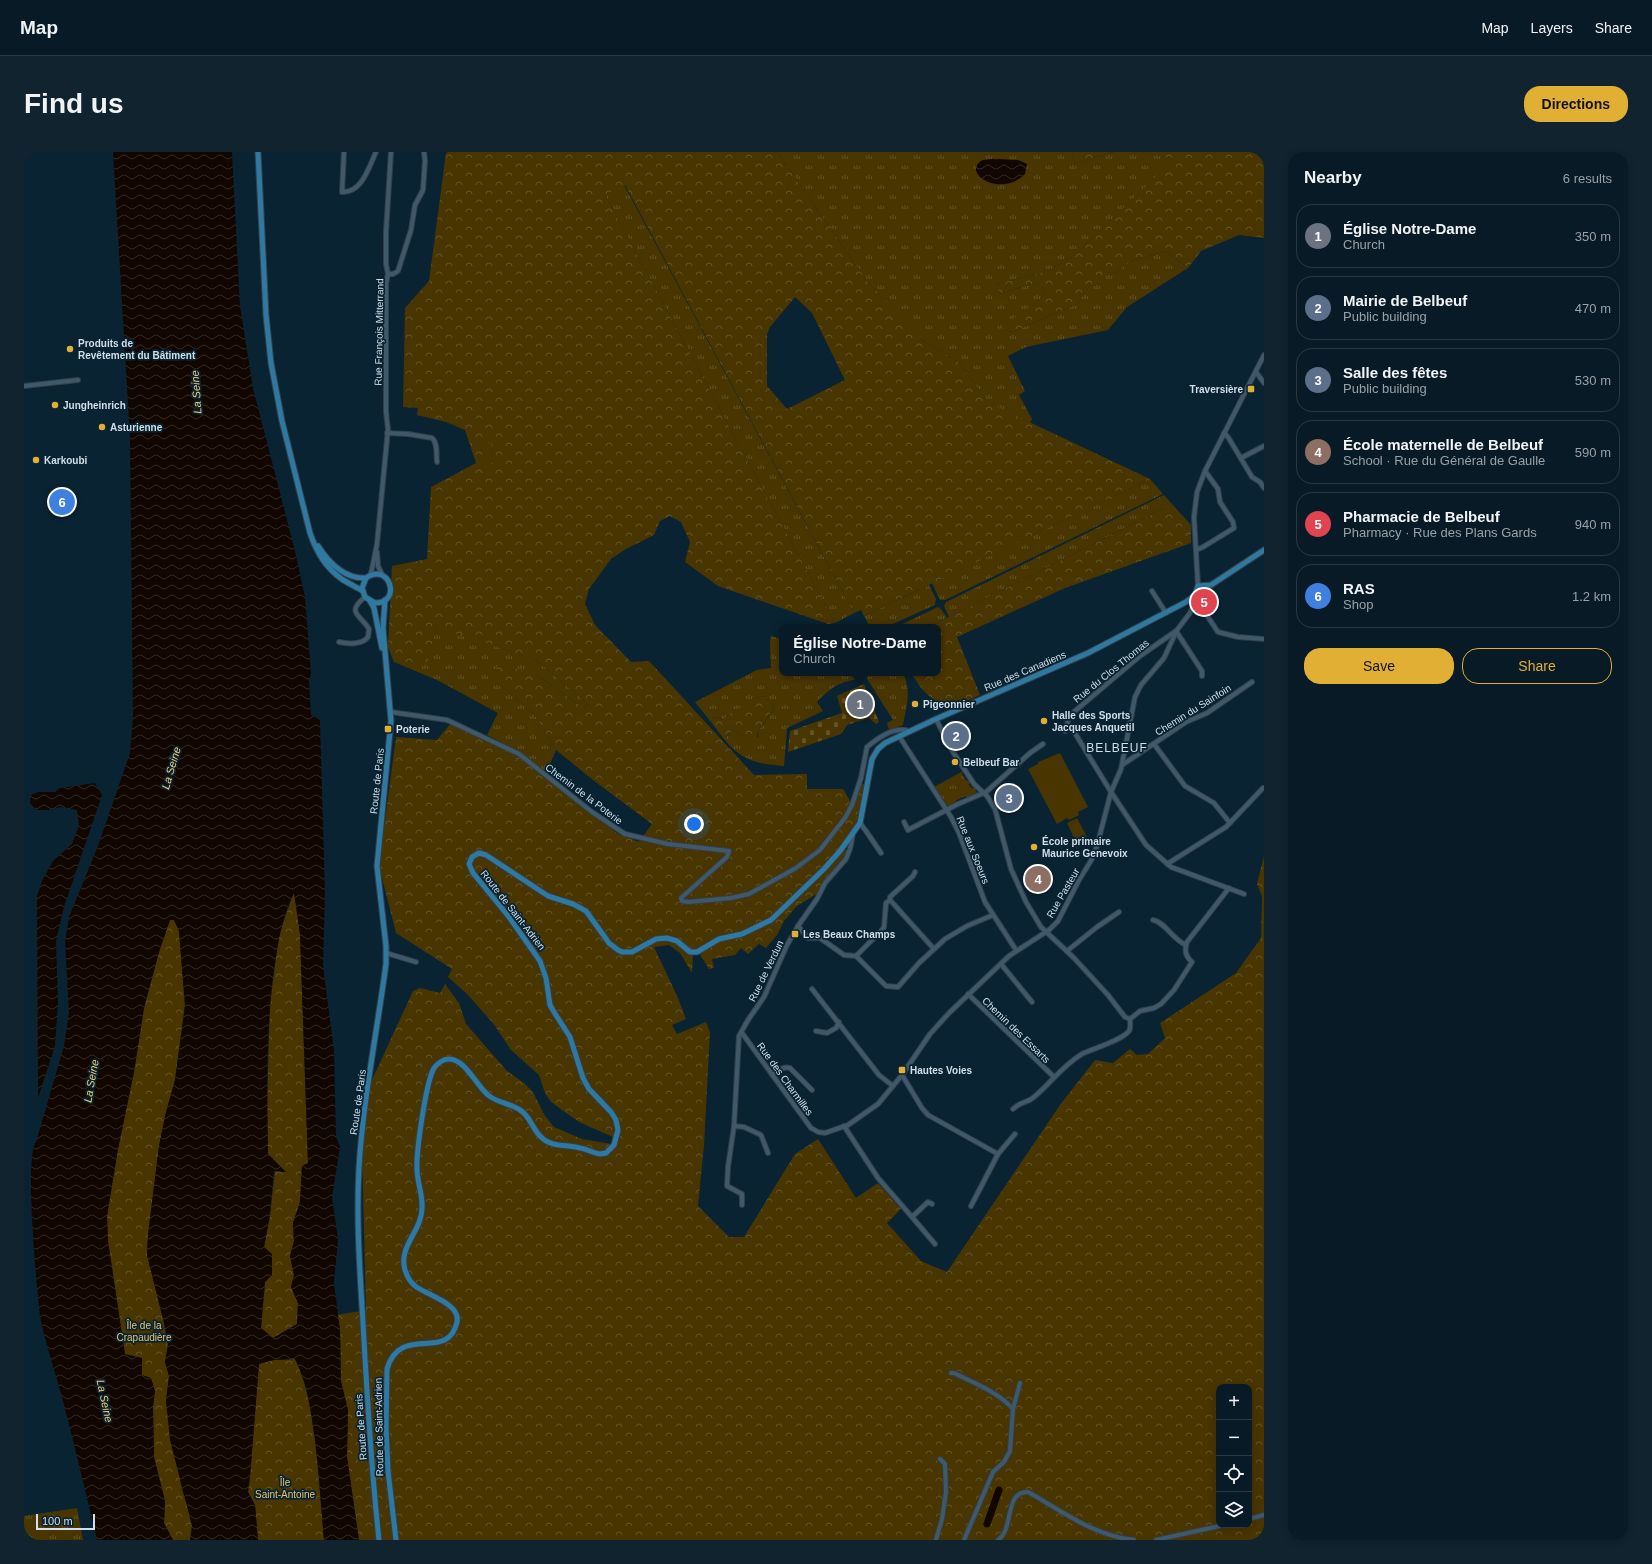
<!DOCTYPE html>
<meta charset="utf-8">
<style>
body{margin:0;font-family:Helvetica,sans-serif;background:#11232e;color:#f1f3f6}
.controls{position:absolute;right:12px;bottom:12px;display:grid;overflow:hidden;border-radius:8px;box-shadow:0 2px 10px #0003}
.controls button{width:36px;height:36px;display:grid;place-items:center;padding:0;border:0;border-bottom:1px solid #293843;background:#081a26;color:#f1f3f6;font:20px sans-serif}
.scale{position:absolute;left:12px;bottom:10px;width:59px;box-sizing:border-box;padding-left:4px;border:2px solid #d0dfe9;border-top:0;font-size:11px;line-height:14px;white-space:nowrap;color:#d0dfe9;-webkit-text-stroke:3px #0a2332;paint-order:stroke}
.you{position:absolute;left:670px;top:672px;width:14px;height:14px;margin:-10px;border:3px solid #fff;border-radius:50%;background:#1a73e8;box-shadow:0 0 0 6px #1a73e833}
.badge{display:grid;place-items:center;width:26px;height:26px;border-radius:50%;background:#e1af34;color:#fff;font-size:13px;font-weight:700}
.pin{position:absolute;translate:-50% -50%;border:2px solid #fff;box-shadow:0 1px 4px #0006}
.popup{position:absolute;left:755px;top:472px;width:162px;height:52px;box-sizing:border-box;display:grid;place-content:center;border-radius:8px;background:#081a26;filter:drop-shadow(0 1px 3px #0005);font-size:13px;white-space:nowrap;color:#98a1a7}
.popup b{font-size:15px;color:#f1f3f6}
.popup::after{content:'';position:absolute;left:50%;top:100%;margin-left:-8px;border:8px solid transparent;border-top-color:#081a26}
.list{margin:0;padding:0;list-style:none}
h2{display:flex;justify-content:space-between;align-items:center;height:52px;margin:0;padding:0 16px;font-size:17px}
h2 small{font-size:13px;font-weight:400;color:#98a1a7}
.list li{display:grid;grid-template-columns:26px 1fr auto;gap:12px;align-items:center;box-sizing:border-box;height:64px;margin:0 8px 8px;padding:0 8px;border:1px solid #293843;border-radius:16px}
.list b{display:block;font-size:15px;white-space:nowrap}
.list p{margin:0;font-size:13px;white-space:nowrap;color:#98a1a7}
.list em{font-size:13px;font-style:normal;color:#98a1a7}
.actions{display:flex;gap:8px;padding:12px 16px}
.actions a{flex:1;padding:9px 0;border:1px solid #e1af34;border-radius:16px;text-align:center;font-size:14px;color:#e1af34}
.actions .main{background:#e1af34;color:#111}
.icon{flex:none;width:22px;height:22px;fill:none;stroke:currentColor;stroke-width:2;stroke-linecap:round;stroke-linejoin:round}
.map{position:relative;flex:none;width:1240px;height:1388px;overflow:hidden;border-radius:16px}
header{display:flex;align-items:center;gap:24px;box-sizing:border-box;height:56px;padding:0 20px;background:#081a26;border-bottom:1px solid #293843}
header strong{font-size:19px}
nav{display:flex;gap:22px;margin-inline-start:auto;font-size:14px}
.intro{display:flex;align-items:center;justify-content:space-between;box-sizing:border-box;height:96px;padding:0 24px}
h1{margin:0;font-size:28px}
.button{padding:10px 18px;border-radius:16px;background:#e1af34;color:#111;font-size:14px;font-weight:700}
main{display:flex;gap:24px;padding:0 24px}
aside{flex:1;background:#081a26;border-radius:16px;box-shadow:0 2px 10px #0003}
.map>svg:first-child{display:block}
</style>
<header>
<strong>Map</strong>
<nav><a>Map</a><a>Layers</a><a>Share</a></nav>
</header>
<div class="intro"><h1>Find us</h1><a class="button">Directions</a></div>
<main>
<div class="map">
<svg width="1240" height="1388" viewBox="0 0 1240 1388">
<defs>
<pattern id="grass-tufts" width="24" height="20" patternUnits="userSpaceOnUse"><rect width="24" height="20" fill="#493500"/><path d="M3 7l-1-3M5 7V3M7 7l1-3M15 17l-1-3M17 17v-4M19 17l1-3" fill="none" stroke="#625225"/></pattern>
<pattern id="forest-crowns" width="20" height="18" patternUnits="userSpaceOnUse"><rect width="20" height="18" fill="#493500"/><path d="M2 6a3 3 0 1 1 6 0M12 15a3 3 0 1 1 6 0" fill="none" stroke="#625225"/></pattern>
<pattern id="cemetery-stones" width="16" height="16" patternUnits="userSpaceOnUse"><rect width="16" height="16" fill="#493500"/><path d="M2 7V4a2 2 0 0 1 4 0v3zM10 15v-3a2 2 0 0 1 4 0v3z" fill="#625225"/></pattern>
<pattern id="water-waves" width="16" height="10" patternUnits="userSpaceOnUse"><rect width="16" height="10" fill="#110600"/><path d="M0 5q4-4 8 0t8 0" fill="none" stroke="#332a25"/></pattern>
</defs>
<rect width="100%" height="100%" fill="#0a2332"/>
<g fill="url(#grass-tufts)">
<path d="M753 0H1048L1051 11 1090 0H1118L1151 7 1053 101 1026 118 973 132 976 142 1011 131 1021 137 1017 147 976 177 988 180 1053 152 1073 123 1089 122 1107 109 1142 99 1164 116 1103 155 1084 178 1002 195 984 204 1001 239 995 243 1008 267 1006 271 965 251 934 210 900 189 877 166 843 129Z"/>
<path d="M600 33 830 461 811 471 581 43Z"/>
<path d="M1126 327 1139 342 921 448H916L908 431Z"/>
<path d="M1140 343 1148 352 925 465 920 454 922 450Z"/>
<path d="M905 433 912 447 911 453 862 475H846L840 464Z"/>
<path d="M914 455 917 457 923 466 905 475H872Z"/>
<path d="M412 474 512 508 564 552 560 556 511 522 474 530 510 562 532 598 522 621 497 601 463 583 474 561 413 528 370 510 403 511Z"/>
<path d="M747 484 758 487V521L828 522 879 521C888 539 882 555 879 573L865 578 863 571 869 568 842 525C817 530 810 532 793 550L799 559 763 576 760 614C733 612 718 609 700 587L709 578 720 585H734L735 578 749 558 750 556 742 545 738 544 705 563 700 568 694 565 690 566 687 570 671 550 733 518 747 516 746 492Z"/>
<path d="M939 619 938 622 942 629 945 628 947 631 944 632 948 636H951L953 641 944 646 941 644 931 649 932 651 923 656 910 635Z"/>
<path d="M53 1356 59 1388H0V1364Z"/>
</g>
<g fill="url(#forest-crowns)" fill-rule="evenodd">
<path d="M424 0H753L843 129 900 189 934 210 965 251 1126 327 840 464 837 458 830 461 601 33 581 43 811 471 804 472 694 434 661 410 666 390 657 370 646 364 636 369 630 383 602 397 587 407 565 437 561 452 571 473 607 510 625 509 730 623 783 622V637H819L829 654 836 635 837 632H841L833 670 818 693 823 698 821 705 799 731 794 741 773 754 760 769 753 783 742 796 735 792 724 802 717 796 711 803 688 807 690 816 685 817 675 801 669 803 668 821 656 801 645 793 630 795 654 846 662 867 648 873 653 882 682 870 686 880 680 993 674 1054 705 1085H720L771 1002 794 987 832 1046 854 1031 877 1057 863 1071 897 1109 923 1120 1036 953 1071 908 1089 911 1106 897 1113 903 1124 902 1141 886 1136 871 1212 821 1237 786 1238 744 1233 732 1240 704V1388H335L323 1305 324 1258 317 1229 316 1178 313 1163 342 1158 338 997 347 930 389 839 396 836 416 841 421 832 435 851 442 872 483 919 500 931 509 940 521 964 530 975 558 987 587 992 589 985 555 970 527 950 521 941 515 923 487 898 469 871 442 841 424 825 428 817 372 781 355 714 372 585 413 588 427 571 494 604 593 681 615 690 628 672 569 628 532 598 510 562 474 530 473 514H484L511 522 560 556 564 552 512 508 412 475 403 512 370 510 364 495 368 414 403 407 407 335 452 311 441 278 422 270 393 263 394 256 379 255 381 156 405 129 422 1ZM771 145 788 161 821 228 763 257 743 234V182L746 175ZM1195 1235H1225V1373H1195Z"/>
<path d="M1048 0H1090L1051 11Z"/>
<path d="M1118 0H1240V86L1215 83 1177 99 1164 116 1142 99 1107 109 1089 122 1073 124 1053 152 988 180 975 177 1017 147 1021 137 1011 131 976 142 973 132 1026 118 1053 101 1150 7Z"/>
<path d="M1148 352 1167 373V391L1041 436 933 485 956 543 922 558C916 547 915 552 908 546 899 540 893 530 887 521H914V475H905Z"/>
<path d="M738 544 742 545 750 556 735 578 732 588 726 592 721 590 720 585 709 578 700 587 687 570 690 566 694 565 699 568 708 560Z"/>
<path d="M270 740 276 782 284 1011 278 1014 276 1050 269 1071 270 1089 266 1104 270 1123 267 1135 274 1151 273 1172 249 1186 237 1176 241 1130 240 1096 246 1063 251 1019 261 1020 244 1002 243 953 246 852 255 783Z"/>
<path d="M146 768H150L155 779 161 853 151 928 142 960 135 994 124 1083 123 1103 140 1171 144 1193 141 1210 145 1224 142 1249 158 1338 164 1355 168 1374 166 1388H149L140 1371 141 1349 130 1305 129 1255 131 1239 127 1227 118 1223 101 1203 84 1089 83 1064 94 997 110 920 120 856 135 800Z"/>
<path d="M271 1207C284 1234 287 1261 291 1290 295 1323 297 1355 300 1388H234L231 1353 224 1340 226 1324 235 1211 250 1208Z"/>
</g>
<path fill="url(#cemetery-stones)" d="M840 532 855 570 852 572 845 566 823 573 817 582 764 600 766 579 818 561 813 544Z"/>
<g fill="#493500">
<path d="M458 291H467L468 311 458 312Z"/>
<path d="M1036 601 1064 655 1054 660 1055 663 1045 668 1043 666 1033 672 1004 617 1014 612V610Z"/>
<path d="M1053 666 1063 685 1052 690 1043 671Z"/>
</g>
<g fill="url(#water-waves)" fill-rule="evenodd">
<path d="M89 0H208L216 154 229 236 271 399 281 445 287 521 285 529 287 563 296 568 301 741 299 814 310 898 312 984 316 995 308 1045 314 1087 310 1131 316 1178 317 1229 324 1258 323 1305 335 1388H300C297 1354 295 1321 291 1287 287 1260 284 1232 271 1207L250 1208 235 1212 226 1325 224 1340 231 1353 234 1388H166L168 1374 146 1288 142 1249 145 1224 141 1210 144 1193 140 1171 123 1103 124 1083 135 994 142 960 151 928 161 853 155 779 150 768H146L135 800 120 856 110 920 94 997 83 1064 84 1089 101 1202 118 1206V1223L127 1226 131 1239 129 1255 130 1305 141 1349 140 1371 149 1388H73C62 1342 51 1295 39 1249 32 1222 21 1191 16 1164 13 1139 0 1004 12 990L40 894 45 861 41 790 45 765 74 694 106 601 109 564 106 286ZM270 741 276 782 284 1011 278 1014 276 1050 269 1071 270 1089 266 1104 270 1123 267 1135 274 1151 273 1172 249 1186 237 1176 241 1130 248 1123V1102L240 1095 246 1063 250 1019 262 1020 244 1002C243 940 242 878 250 817 254 791 258 764 270 741Z"/>
<path d="M973 7 994 8 1003 12 1001 22C977 46 938 22 957 9 961 7 968 7 973 7Z"/>
<path d="M71 631 78 643 40 755 32 789 34 851 31 894 14 946 13 744 18 729 29 709 48 692 55 673 53 658 37 655 24 658H12L6 651 7 643 14 640H31L36 636Z"/>
</g>
<g fill="none" stroke-linecap="round" stroke-linejoin="round">
<path stroke="#110600" stroke-width="7" d="M963 1372 975 1338"/>
<defs>
<g id="minor">
<path d="M320 0 318 40C338 41 345 15 352 0"/>
<path d="M364 122H369L374 119 387 78 391 53 399 38 401 9 400 0"/>
<path d="M1232 220 1240 231"/>
<path d="M0 234 54 228"/>
<path d="M363 281 384 282 408 286C414 291 412 302 413 310"/>
<path d="M1200 281 1204 285 1228 325 1236 330 1240 336"/>
<path d="M1217 306 1240 294"/>
<path d="M1172 398 1179 395 1210 376 1209 370 1196 350 1194 337 1181 319"/>
<path d="M353 400 354 414 359 424"/>
<path d="M346 424 348 417 353 392 364 277 362 260V131L364 122 362 112V80L367 0"/>
<path d="M1174 434 1170 365 1173 340 1181 319 1240 203"/>
<path d="M1128 439 1142 461"/>
<path d="M1170 447 1176 453 1194 480 1214 485 1240 487"/>
<path d="M1152 479 1178 519V524"/>
<path d="M315 490C324 492 338 493 344 485L345 477C337 463 321 461 341 445"/>
<path d="M367 560 423 568 495 602 568 660 601 682 644 692 705 699 703 705 657 746 658 749 664 750 707 746 725 742 772 716 796 698 821 666 828 653 837 626 843 595C854 586 870 574 885 579"/>
<path d="M912 567 927 597 950 632 963 644 971 657 987 717 1002 750 1017 775 1050 806 1084 843 1101 865 1106 867"/>
<path d="M1044 572 1049 578 1087 640 1122 693 1147 715 1220 742"/>
<path d="M1041 579 1045 565 1051 559 1116 504 1152 479"/>
<path d="M875 584 927 665 935 681 961 750 992 798"/>
<path d="M1130 592 1161 634 1190 651 1206 671"/>
<path d="M1098 613 1162 570 1183 561 1228 530"/>
<path d="M880 670 884 678 934 652 962 640 1006 601 1019 592"/>
<path d="M836 671 842 679 857 701"/>
<path d="M1143 712 1202 675 1239 636"/>
<path d="M866 748 910 797"/>
<path d="M1129 768C1141 770 1148 787 1162 793"/>
<path d="M774 774 784 786H796L820 803 832 804 858 778 860 775 862 751 866 748V745L889 724 891 720"/>
<path d="M1043 799 1073 775 1095 760"/>
<path d="M362 801 392 810"/>
<path d="M832 804 862 834 874 835 895 811 921 787 943 774 969 763"/>
<path d="M977 812 1008 850"/>
<path d="M788 837 855 923 869 934"/>
<path d="M944 842 1030 925"/>
<path d="M1106 867 1116 859 1130 856 1137 852 1150 838 1168 810C1162 805 1160 798 1163 790L1205 736"/>
<path d="M792 879 803 881 812 876 815 870"/>
<path d="M718 881 787 976 794 980 801 981 824 973 854 952 878 923 906 882 925 861 985 804 1025 778 1034 769 1055 728 1068 707 1073 694 1087 640 1097 617 1111 545 1117 533 1140 506 1153 478 1166 461 1171 449"/>
<path d="M748 923C754 919 759 914 766 916L788 938"/>
<path d="M878 923 898 956 904 963 974 1002 947 1054"/>
<path d="M989 957C997 949 1004 951 1010 945 1027 931 1038 914 1058 902 1070 896 1097 889 1105 879 1107 876 1106 871 1106 867"/>
<path d="M710 974 720 975 737 983 744 1001"/>
<path d="M820 974 854 1026 888 1065 904 1050 908 1052"/>
<path d="M974 1002 991 982"/>
<path d="M718 1053V1042L703 1034 704 1015 710 974 715 884 724 868 740 845 763 793 774 774 793 747 801 731 822 707 826 697 829 682"/>
<path d="M888 1065 911 1092"/>
<path d="M927 1221H930C950 1231 974 1240 989 1257"/>
<path d="M1225 1367 1240 1363"/>
<path d="M912 1388 918 1367 922 1340 921 1312 916 1307"/>
<path d="M940 1388 969 1320 980 1310 986 1299 989 1257 996 1231"/>
<path d="M974 1388C990 1378 980 1339 1004 1340 1038 1359 1070 1384 1110 1388"/>
<path d="M1132 1388 1200 1373"/>
</g>
<g id="major">
<path d="M234 0 242 163 247 211 258 269 286 381C293 401 302 416 319 428 326 432 332 435 339 439"/>
<path d="M294 394C305 411 321 427 342 426 365 409 379 451 351 451L341 445 338 436 342 426"/>
<path d="M346 449 350 456 358 496"/>
<path d="M355 1388C347 1316 343 1243 339 1171 336 1120 332 1068 335 1016 339 948 353 880 362 812V794L353 714 367 569 359 476 361 448"/>
<path d="M372 1388 364 1319 362 1276 363 1217C376 1171 424 1211 433 1170 437 1151 401 1143 390 1133 385 1129 383 1124 381 1118 374 1094 398 1079 398 1056 399 1043 393 1030 393 1017 392 1000 402 930 410 916 413 912 419 907 425 907 441 907 452 933 464 943 473 951 486 951 496 958 506 964 508 976 516 984 527 996 542 992 556 996 563 997 569 1001 576 1002L582 1001 590 993 594 978 592 968 587 960 565 937 559 926 546 885 530 860 526 853 522 826 516 809 485 765 449 721 445 712 448 705 455 701 462 703 524 744 549 752 562 759 585 791 594 798 598 800H608L632 787 643 786 653 789 666 800H673L695 787 718 782 747 768 800 717 816 699 836 671 848 607 854 597 861 591 912 567 1064 501 1162 450 1171 443 1174 434 1187 433 1240 398"/>
</g>
</defs>
<use href="#minor" stroke="#323f4b" stroke-width="6"/>
<use href="#major" stroke="#323f4b" stroke-width="7"/>
<use href="#minor" stroke="#3f596a" stroke-width="4"/>
<use href="#major" stroke="#2f79a1" stroke-width="5"/>
</g>
<g fill="#e1af34" stroke="#0a2332" stroke-width="1.5">
<circle cx="46" cy="197" r="4"/>
<rect x="1223" y="233" width="8" height="8" rx="2"/>
<circle cx="31" cy="253" r="4"/>
<circle cx="78" cy="275" r="4"/>
<circle cx="12" cy="308" r="4"/>
<circle cx="891" cy="552" r="4"/>
<circle cx="1020" cy="569" r="4"/>
<rect x="360" y="573" width="8" height="8" rx="2"/>
<circle cx="931" cy="610" r="4"/>
<circle cx="1010" cy="695" r="4"/>
<rect x="767" y="778" width="8" height="8" rx="2"/>
<rect x="874" y="914" width="8" height="8" rx="2"/>
</g>
<g text-anchor="middle" dominant-baseline="central" stroke-width="3.5" stroke-linejoin="round" paint-order="stroke">
<g font-size="10" fill="#d0dfe9" stroke="#0a2332">
<text transform="translate(355 180) rotate(-89)">Rue François Mitterrand</text>
<text transform="translate(1001 519) rotate(-23)">Rue des Canadiens</text>
<text transform="translate(1087 519) rotate(-39)">Rue du Clos Thomas</text>
<text transform="translate(1169 558) rotate(-32)">Chemin du Sainfoin</text>
<text transform="translate(353 629) rotate(-84)">Route de Paris</text>
<text transform="translate(560 642) rotate(37)">Chemin de la Poterie</text>
<text transform="translate(949 698) rotate(68)">Rue aux Soeurs</text>
<text transform="translate(1039 741) rotate(-60)">Rue Pasteur</text>
<text transform="translate(489 758) rotate(52)">Route de Saint-Adrien</text>
<text transform="translate(742 819) rotate(-64)">Rue de Verdun</text>
<text transform="translate(992 878) rotate(44)">Chemin des Essarts</text>
<text transform="translate(761 927) rotate(54)">Rue des Charmilles</text>
<text transform="translate(334 950) rotate(-82)">Route de Paris</text>
<text transform="translate(337 1275) rotate(-94)">Route de Paris</text>
<text transform="translate(355 1275) rotate(-91)">Route de Saint-Adrien</text>
</g>
<g font-size="10" font-weight="bold" fill="#d0dfe9" stroke="#0a2332" text-anchor="start">
<text x="54" y="191">Produits de<tspan x="54" dy="12">Revêtement du Bâtiment</tspan></text>
<text x="1219" y="237" text-anchor="end">Traversière</text>
<text x="39" y="253">Jungheinrich</text>
<text x="86" y="275">Asturienne</text>
<text x="20" y="308">Karkoubi</text>
<text x="899" y="552">Pigeonnier</text>
<text x="1028" y="563">Halle des Sports<tspan x="1028" dy="12">Jacques Anquetil</tspan></text>
<text x="372" y="577">Poterie</text>
<text x="939" y="610">Belbeuf Bar</text>
<text x="1018" y="689">École primaire<tspan x="1018" dy="12">Maurice Genevoix</tspan></text>
<text x="779" y="782">Les Beaux Champs</text>
<text x="886" y="918">Hautes Voies</text>
</g>
<g font-size="10" fill="#e8c26e" stroke="#0a2332">
<text x="120" y="1173">Île de la<tspan x="120" dy="12">Crapaudière</tspan></text>
<text x="261" y="1330">Île<tspan x="261" dy="12">Saint-Antoine</tspan></text>
</g>
<g font-size="11" font-style="italic" fill="#eec874" stroke="#0a2332">
<text transform="translate(172 240) rotate(-94)">La Seine</text>
<text transform="translate(147 616) rotate(-74)">La Seine</text>
<text transform="translate(67 929) rotate(-80)">La Seine</text>
<text transform="translate(81 1249) rotate(78)">La Seine</text>
</g>
<g font-size="12" letter-spacing="1" fill="#d0dfe9" stroke="#0a2332">
<text x="1093" y="596">BELBEUF</text>
</g>
</g>
</svg>
<div class="controls">
<button>+</button>
<button>−</button>
<button><svg class="icon" aria-label="locate" viewBox="0 0 24 24"><circle cx="12" cy="12" r="6"/><path d="M12 2v4M12 18v4M2 12h4M18 12h4"/></svg></button>
<button><svg class="icon" aria-label="layers" viewBox="0 0 24 24"><path d="M12 4l9 5-9 5-9-5zM3 14l9 5 9-5"/></svg></button>
</div>
<div class="scale">100 m</div>
<div class="you"></div>
<div class="pin badge" style="left:836px;top:552px;background:#6b7280">1</div>
<div class="popup"><b>Église Notre-Dame</b>Church</div>
<div class="pin badge" style="left:932px;top:584px;background:#5c6f8a">2</div>
<div class="pin badge" style="left:985px;top:646px;background:#5c6f8a">3</div>
<div class="pin badge" style="left:1014px;top:727px;background:#8d6e63">4</div>
<div class="pin badge" style="left:1180px;top:450px;background:#e0444e">5</div>
<div class="pin badge" style="left:38px;top:350px;background:#3f7fe0">6</div>
</div>
<aside>
<h2>Nearby<small>6 results</small></h2>
<ul class="list">
<li><span class="badge" style="background:#6b7280">1</span><div><b>Église Notre-Dame</b><p>Church</p></div><em>350 m</em></li>
<li><span class="badge" style="background:#5c6f8a">2</span><div><b>Mairie de Belbeuf</b><p>Public building</p></div><em>470 m</em></li>
<li><span class="badge" style="background:#5c6f8a">3</span><div><b>Salle des fêtes</b><p>Public building</p></div><em>530 m</em></li>
<li><span class="badge" style="background:#8d6e63">4</span><div><b>École maternelle de Belbeuf</b><p>School · Rue du Général de Gaulle</p></div><em>590 m</em></li>
<li><span class="badge" style="background:#e0444e">5</span><div><b>Pharmacie de Belbeuf</b><p>Pharmacy · Rue des Plans Gards</p></div><em>940 m</em></li>
<li><span class="badge" style="background:#3f7fe0">6</span><div><b>RAS</b><p>Shop</p></div><em>1.2 km</em></li>
</ul>
<div class="actions"><a class="main">Save</a><a>Share</a></div>
</aside>
</main>
